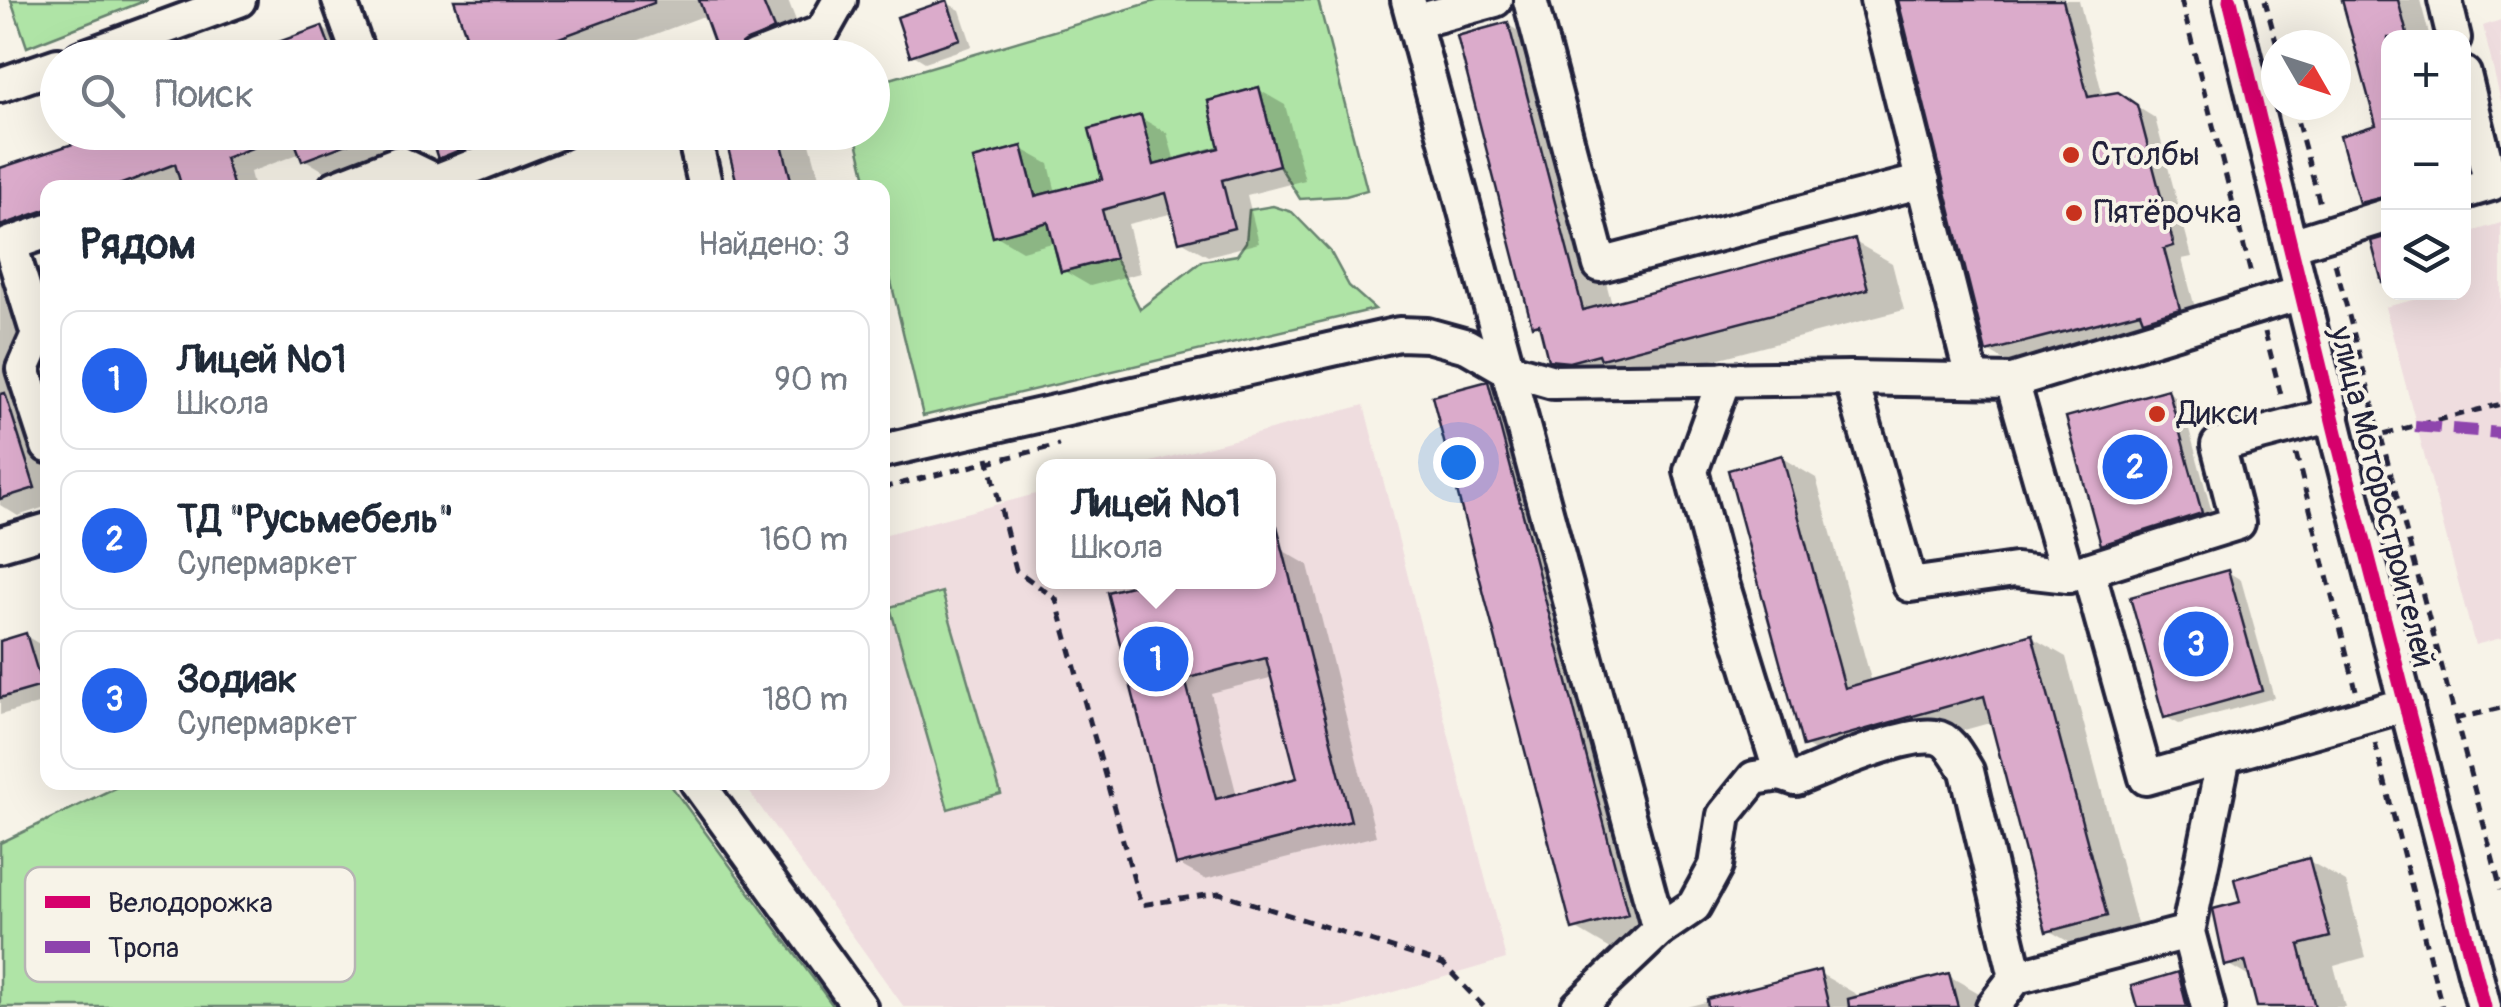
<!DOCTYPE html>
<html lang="ru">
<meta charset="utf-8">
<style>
body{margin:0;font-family:Pangolin,sans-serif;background:#f6f6f7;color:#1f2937}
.controls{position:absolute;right:30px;top:30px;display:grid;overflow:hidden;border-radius:20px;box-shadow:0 10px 40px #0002}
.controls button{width:90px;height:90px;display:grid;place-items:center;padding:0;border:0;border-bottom:2px solid #e0e1e3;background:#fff;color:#1f2937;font:50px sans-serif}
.compass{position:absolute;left:2261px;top:30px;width:90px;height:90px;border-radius:50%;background:#fff;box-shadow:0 10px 40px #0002;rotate:129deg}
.you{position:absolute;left:1458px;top:462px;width:35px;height:35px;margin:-25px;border:8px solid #fff;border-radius:50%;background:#1a73e8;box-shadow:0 0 0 15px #1a73e833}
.badge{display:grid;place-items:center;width:65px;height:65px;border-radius:50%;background:#2563eb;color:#fff;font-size:32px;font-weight:700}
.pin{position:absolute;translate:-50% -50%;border:5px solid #fff;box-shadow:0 2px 10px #0006}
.popup{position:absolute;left:1036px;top:459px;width:240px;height:130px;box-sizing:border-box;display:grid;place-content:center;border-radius:20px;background:#fff;filter:drop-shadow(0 2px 8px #0005);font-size:32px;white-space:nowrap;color:#747a83}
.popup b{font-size:38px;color:#1f2937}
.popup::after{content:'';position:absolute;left:50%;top:100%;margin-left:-20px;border:20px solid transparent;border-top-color:#fff}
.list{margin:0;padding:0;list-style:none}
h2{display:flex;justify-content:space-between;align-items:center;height:130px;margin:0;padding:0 40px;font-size:42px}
h2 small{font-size:32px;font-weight:400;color:#747a83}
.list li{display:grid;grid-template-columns:65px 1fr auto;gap:30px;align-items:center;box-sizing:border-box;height:140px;margin:0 20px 20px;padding:0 20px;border:2px solid #e0e1e3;border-radius:20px}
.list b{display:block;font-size:38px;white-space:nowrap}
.list p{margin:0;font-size:32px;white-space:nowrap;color:#747a83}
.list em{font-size:32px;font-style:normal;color:#747a83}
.icon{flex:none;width:55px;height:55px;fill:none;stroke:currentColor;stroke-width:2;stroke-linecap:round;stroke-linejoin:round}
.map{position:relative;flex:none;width:2501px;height:1007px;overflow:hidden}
.search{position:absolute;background:#fff;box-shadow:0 10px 40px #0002;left:40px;top:40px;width:850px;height:110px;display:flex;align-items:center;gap:25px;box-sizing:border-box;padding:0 35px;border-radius:55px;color:#747a83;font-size:38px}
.panel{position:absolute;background:#fff;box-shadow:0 10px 40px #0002;left:40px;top:180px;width:850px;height:610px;border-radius:20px}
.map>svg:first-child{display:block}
</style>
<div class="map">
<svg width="2501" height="1007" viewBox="0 0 2501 1007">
<rect width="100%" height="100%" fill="#f7f3e8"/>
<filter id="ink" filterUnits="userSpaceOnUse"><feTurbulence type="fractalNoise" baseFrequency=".01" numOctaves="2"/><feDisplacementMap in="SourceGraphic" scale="20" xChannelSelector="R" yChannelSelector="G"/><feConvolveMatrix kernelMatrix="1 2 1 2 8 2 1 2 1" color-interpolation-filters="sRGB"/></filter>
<g filter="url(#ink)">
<g fill="#efdddf">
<path d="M2501 20V102L2483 26Z"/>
<path d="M2501 223V638L2475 645 2385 307 2442 293 2464 292V234Z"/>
<path d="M1364 405 1506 959 1342 1007H904L743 783 882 782 883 535 1043 492 1044 582H1268V467L1136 466Z"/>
</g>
<g fill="#afe4a6" stroke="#688370" stroke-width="2.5">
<path d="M11 0H147L27 47Z"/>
<path d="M1159 0H1318L1367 190 1346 196 1300 199 1279 165 1259 87 1208 101 1219 147 1154 165 1141 116 1090 129 1102 179 1035 196 1022 146 974 159 993 237 1048 222 1061 272 1115 258 1140 309 1202 261 1237 255 1246 242 1249 210 1273 206 1292 212 1330 251 1349 286 1375 309 923 416 883 248 882 188 868 187 855 133 872 132 873 84Z"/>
<path d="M942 592 1001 794 948 809 890 607Z"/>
<path d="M127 782 669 783 834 1007H0V843Z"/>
</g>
<g fill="#0003" fill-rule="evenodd">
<path d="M456 0H788L807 49 785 58H722L709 22 701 17 591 58H457L475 51Z"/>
<path d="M1900 0H2079L2103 97 2118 95 2155 118 2192 257 2182 259 2198 319 2153 323 2007 362 1988 351Z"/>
<path d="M2344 0H2420L2430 38H2388V217L2362 201 2379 127Z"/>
<path d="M947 3 960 10 972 46 925 62 912 54Z"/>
<path d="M1508 25 1545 46 1612 305 1855 242 1892 263 1904 310 1640 379 1588 380 1550 358 1543 329 1534 324Z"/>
<path d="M322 28 347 43 352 58H267Z"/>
<path d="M1259 90 1285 105 1305 180 1247 195 1259 243 1208 256 1181 241 1174 213 1128 224 1140 273 1090 286 1064 271 1056 242 1022 251 995 235 1022 149 1049 164 1056 193 1105 181 1141 118 1167 133 1175 162 1222 149Z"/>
<path d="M115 132H380L387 152 329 174 304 159 301 153 250 172 254 188H184L183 184 172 188H48V232L5 246 39 352 14 360 48 464V506L18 516 0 505V171Z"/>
<path d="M432 132H516L475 177 440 157Z"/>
<path d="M727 132H807L822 188H741Z"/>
<path d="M1488 384 1535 411 1673 942 1621 955 1575 928Z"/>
<path d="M2168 392 2181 400 2214 520 2117 551 2103 543Z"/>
<path d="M1782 458 1816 478 1872 683 2031 637 2066 657 2140 935 2083 950 2048 930 1993 722 1839 765 1805 745Z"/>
<path d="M1282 550 1308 565 1376 836 1205 879 1178 864 1110 593 1157 582H1268ZM1274 677 1300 780 1237 796 1211 693Z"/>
<path d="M2228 572 2241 580 2274 698 2179 724 2166 717Z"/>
<path d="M26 636 46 648 48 701 0 715V644Z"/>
<path d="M2309 861 2346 882 2366 957 2334 966 2345 1007H2260L2253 979 2227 964 2243 904Z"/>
<path d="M1819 973 1856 994 1858 999 1949 976 1986 997 1988 1007H1686Z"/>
<path d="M2178 975 2191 983 2199 1007H2140Z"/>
</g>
<g fill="#dbabcb" stroke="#22223b" stroke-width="2.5" fill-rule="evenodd">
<path d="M454 0H654V3L505 58H474Z"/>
<path d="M699 0H762L774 29 719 56Z"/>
<path d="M947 0 960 39 910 56 897 17Z"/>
<path d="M1898 0H2063L2088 97 2118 92 2137 105 2174 246 2164 249 2180 309 2143 320 2140 312 1986 352Z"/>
<path d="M2342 0H2398L2408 38H2388V196L2359 203 2340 136 2376 125Z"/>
<path d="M1508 22 1583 310 1855 239 1868 289 1601 359 1599 354 1569 362 1548 360 1539 324 1532 326 1457 36Z"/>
<path d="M322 26 334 58H243V55Z"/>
<path d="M1259 87 1279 165 1222 180 1234 228 1179 242 1166 193 1102 210 1115 258 1061 272 1048 222 993 237 973 159 1022 146 1035 196 1102 179 1089 129 1141 115 1154 165 1219 148 1208 101Z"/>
<path d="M109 132H286L287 135 225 158 234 188H182L175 164 111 188H48V209L0 226V168Z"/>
<path d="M291 132H370L371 135 302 161Z"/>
<path d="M429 132H504L438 159Z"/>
<path d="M724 132H779L793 188H738Z"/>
<path d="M2388 236V281L2382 282 2371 241Z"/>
<path d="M1488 381 1628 915 1572 930 1432 396Z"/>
<path d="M2168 389 2202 513 2101 545 2066 417Z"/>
<path d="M5 393 35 488 0 499V394Z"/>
<path d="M1782 455 1845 688 2032 634 2107 916 2046 932 1984 696 1803 747 1728 470Z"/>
<path d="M1277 526 1351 821 1176 865 1107 592 1147 582H1268V527ZM1266 658 1297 778 1216 799 1185 679Z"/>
<path d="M2228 570 2262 691 2164 718 2130 597Z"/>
<path d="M26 633 42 686 0 698V641Z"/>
<path d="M2309 858 2330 937 2299 945 2315 1007H2257L2245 961 2225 966 2213 909 2240 902 2234 879Z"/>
<path d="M1820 970 1829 1007H1708L1707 999Z"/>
<path d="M2178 972 2187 1007H2137L2131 986Z"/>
<path d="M1949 973 1958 1007H1849L1848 999Z"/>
</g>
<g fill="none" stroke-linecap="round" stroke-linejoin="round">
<defs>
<g id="minor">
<path d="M339 0 360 58"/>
<path d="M1408 0 1659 930 1578 1007"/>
<path d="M1530 0 1600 265 1923 181"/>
<path d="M1877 0 1972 378"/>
<path d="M2230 0 2339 445 2484 1007"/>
<path d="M2445 0 2454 38"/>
<path d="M1414 22 1495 0"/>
<path d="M81 58 239 0"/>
<path d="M755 58 822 32 840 0"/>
<path d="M2464 74 2491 184 2464 192"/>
<path d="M0 85 58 65"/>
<path d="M693 132 706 188"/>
<path d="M335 188 399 163 436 181 560 132"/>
<path d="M48 231 10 244 38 335 23 369 48 446"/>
<path d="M2291 245 2388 215"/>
<path d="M1851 378 1910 585 2015 570 2068 576"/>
<path d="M1724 379 1691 471 1714 557 1781 774 1796 779C1827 767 1904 732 1935 737 1951 739 1959 759 1967 771L2016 977"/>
<path d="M2012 381 2068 576 2238 523 2218 445 2333 415"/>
<path d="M882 451 1399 334 1427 335 1467 346 1507 369 1553 382 1851 378 2012 381 2301 293"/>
<path d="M0 544 48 530"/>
<path d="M2088 570 2146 778 2224 756"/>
<path d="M697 782 860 1007"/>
<path d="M1659 930 1694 906 1716 866 1724 815 1754 778 1781 774"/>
<path d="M1993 1007 2016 977 2188 932"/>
<path d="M2208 1007 2188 932 2224 756 2407 704"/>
</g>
</defs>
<use href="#minor" stroke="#22223b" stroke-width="40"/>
<g stroke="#22223b" stroke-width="5" stroke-dasharray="10 8" stroke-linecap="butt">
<path d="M2181 0 2252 278"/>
<path d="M2265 0 2277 45"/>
<path d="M2293 105 2320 204"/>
<path d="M2335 263 2501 890"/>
<path d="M2265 332 2282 399"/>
<path d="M2367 438 2501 404"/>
<path d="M2296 454 2356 690"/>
<path d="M988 457 1016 570 1056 599 1141 905 1219 893 1443 964 1484 1007"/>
<path d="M882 488 1059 445"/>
<path d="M2455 719 2501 708"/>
<path d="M2375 743 2442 1007"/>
</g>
<use href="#minor" stroke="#f7f3e8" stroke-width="32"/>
<path stroke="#8e44ad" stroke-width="12" stroke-dasharray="25 12" stroke-linecap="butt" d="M2415 426 2501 433"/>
<defs>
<path id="cycleway" d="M2230 0 2339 445 2484 1007"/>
</defs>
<use href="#cycleway" stroke="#f7f3e8" stroke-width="21"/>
<use href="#cycleway" stroke="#d6006c" stroke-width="15"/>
</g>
</g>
<g fill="#c8321e" stroke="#f7f3e8" stroke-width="4">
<circle cx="2071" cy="155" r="10"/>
<circle cx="2074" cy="213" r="10"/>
<circle cx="2157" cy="414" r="10"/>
</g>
<g text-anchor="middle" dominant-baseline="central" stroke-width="8" stroke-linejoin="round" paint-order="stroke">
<g font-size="32" fill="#22223b" stroke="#f7f3e8" text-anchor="start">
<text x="2091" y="155">Столбы</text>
<text x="2094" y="213">Пятёрочка</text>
<text x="2177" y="414">Дикси</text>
</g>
<g font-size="32" fill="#22223b" stroke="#f7f3e8">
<text transform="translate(2382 497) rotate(76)">улица Моторостроителей</text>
</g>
</g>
<rect x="25" y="867" width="330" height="115" rx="15" fill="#f7f3e8" stroke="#b7b4b4" stroke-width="2.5"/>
<rect x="45" y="896" width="45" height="12" fill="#d6006c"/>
<rect x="45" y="941" width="45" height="12" fill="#8e44ad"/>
<g font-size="28" fill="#22223b">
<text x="108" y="912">Велодорожка</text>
<text x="108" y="957">Тропа</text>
</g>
</svg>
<div class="controls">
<button>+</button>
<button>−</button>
<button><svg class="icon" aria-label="layers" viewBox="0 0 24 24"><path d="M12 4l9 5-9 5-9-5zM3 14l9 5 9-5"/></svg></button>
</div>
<svg class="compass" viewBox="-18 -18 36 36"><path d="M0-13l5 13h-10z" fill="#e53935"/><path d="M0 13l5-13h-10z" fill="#747a83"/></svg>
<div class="you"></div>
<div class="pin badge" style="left:1156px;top:659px">1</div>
<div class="popup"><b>Лицей №1</b>Школа</div>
<div class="pin badge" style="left:2135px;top:467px">2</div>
<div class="pin badge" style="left:2196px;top:644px">3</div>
<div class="search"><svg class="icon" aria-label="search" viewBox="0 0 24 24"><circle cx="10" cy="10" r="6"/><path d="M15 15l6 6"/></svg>Поиск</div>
<section class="panel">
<h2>Рядом<small>Найдено: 3</small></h2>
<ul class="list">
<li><span class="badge">1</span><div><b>Лицей №1</b><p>Школа</p></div><em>90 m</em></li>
<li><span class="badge">2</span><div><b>ТД &quot;Русьмебель&quot;</b><p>Супермаркет</p></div><em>160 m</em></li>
<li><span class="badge">3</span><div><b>Зодиак</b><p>Супермаркет</p></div><em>180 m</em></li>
</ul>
</section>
</div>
